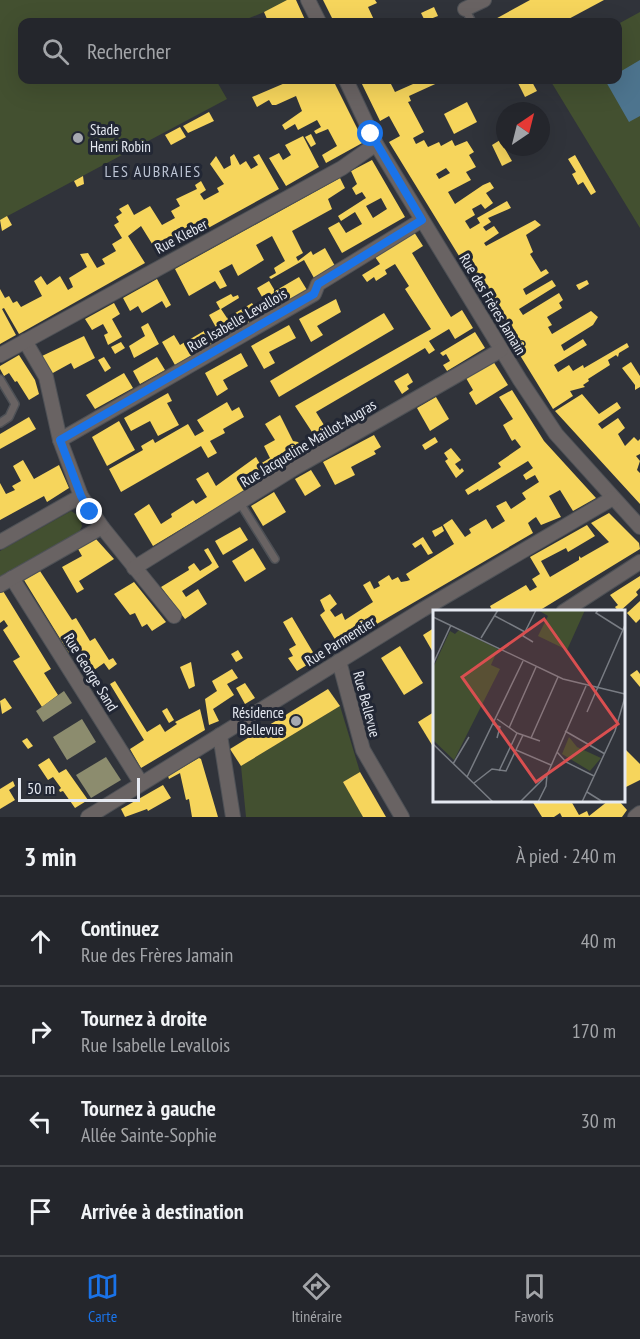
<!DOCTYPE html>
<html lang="fr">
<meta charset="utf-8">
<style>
body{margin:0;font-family:"PT Sans Narrow",sans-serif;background:#2c2e34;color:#f1f3f6}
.compass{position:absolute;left:496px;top:102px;width:54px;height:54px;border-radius:50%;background:#24262c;box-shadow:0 6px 24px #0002;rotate:35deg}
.scale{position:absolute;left:18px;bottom:15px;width:122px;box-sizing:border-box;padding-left:6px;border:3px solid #e5e9f1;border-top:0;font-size:16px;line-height:21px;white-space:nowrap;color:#e5e9f1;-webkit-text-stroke:4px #222734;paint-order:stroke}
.stop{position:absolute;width:18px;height:18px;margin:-14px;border:4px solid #1a73e8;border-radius:50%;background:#fff}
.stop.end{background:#1a73e8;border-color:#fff;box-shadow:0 2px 6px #0008}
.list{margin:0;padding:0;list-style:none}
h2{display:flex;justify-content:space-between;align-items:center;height:78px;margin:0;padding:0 24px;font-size:26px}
h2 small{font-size:20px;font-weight:400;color:#a3a5a9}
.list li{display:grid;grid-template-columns:39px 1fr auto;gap:18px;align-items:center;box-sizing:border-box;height:90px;padding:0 24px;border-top:2px solid #414348}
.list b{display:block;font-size:22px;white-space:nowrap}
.list p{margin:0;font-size:20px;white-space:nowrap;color:#a3a5a9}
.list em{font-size:20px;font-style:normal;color:#a3a5a9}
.icon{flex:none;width:33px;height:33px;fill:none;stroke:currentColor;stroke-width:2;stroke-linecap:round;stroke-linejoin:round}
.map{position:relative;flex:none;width:640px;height:817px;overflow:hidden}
.search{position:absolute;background:#24262c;box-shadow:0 6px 24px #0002;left:18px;right:18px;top:18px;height:66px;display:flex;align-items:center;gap:15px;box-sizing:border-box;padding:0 21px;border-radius:12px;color:#a3a5a9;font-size:22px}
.sheet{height:438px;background:#24262c}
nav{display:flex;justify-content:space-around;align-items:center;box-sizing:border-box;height:84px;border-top:2px solid #414348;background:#24262c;font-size:16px;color:#a3a5a9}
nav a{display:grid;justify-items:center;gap:3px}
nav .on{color:#1a73e8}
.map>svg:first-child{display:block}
</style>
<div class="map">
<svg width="640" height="817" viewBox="0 0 640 817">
<rect width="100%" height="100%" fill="#30333a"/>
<g fill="#435030">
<path d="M0 0H287L288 2 240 22H22V80H216L227 99 0 220Z"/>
<path d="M640 12V228L550 80H618V24Z"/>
<path d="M71 511 80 517 82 526 79 533 0 578V551Z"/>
<path d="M340 706 360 772 343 782 363 817H246L241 766Z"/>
</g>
<path fill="#4d748e" d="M640 60V116L629 122 605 80H618V73Z"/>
<g fill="#f6d55c" fill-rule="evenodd">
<path d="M287 0H296L306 22H260L267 19 264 12Z"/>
<path d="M323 0H375L377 3 368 7 375 22H334Z"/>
<path d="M530 0H604L563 22H490Z"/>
<path d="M434 7 438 16 425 21 421 13Z"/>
<path d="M292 80H333L364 142 326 163 322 155 337 146 328 129 316 134 314 131 321 127 317 120 298 130 295 124 285 130 282 125 302 111 296 96 276 105H272L269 100 257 107 252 97Z"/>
<path d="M360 80H389L395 92 422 80H444L409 96 411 101 408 102 424 132 413 138 416 144 424 140 428 147 439 142 441 146 452 140 455 146 467 141 474 152 469 155 476 167 466 172 471 180 448 192 455 204 483 185 490 182 494 188 486 193 493 203 485 209 481 204 472 209 475 215 465 221 470 229 480 223 477 218 507 201 511 208 488 218 491 222 483 227 486 231 494 226 499 233 484 243 486 246 535 220 541 225 526 235 533 252 530 254 541 272 546 269 549 273 523 289 526 295 552 280 556 286 519 309 523 315 559 293 563 300 559 303 562 308 547 317 552 325 548 327 552 334 591 311 598 317 593 325 561 345 564 351 583 339 587 345 554 365 558 372 569 365 573 371 583 365 584 368 627 343 629 347 619 353 618 357 616 355 608 360 610 365 588 379 589 381 583 385 585 387 570 391 573 396 553 409 389 142 400 136 389 116 380 121ZM446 168 450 173 439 179 436 174Z"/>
<path d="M519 80H531L537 91 525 97 518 83Z"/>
<path d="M467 102 477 122 454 134 444 114Z"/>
<path d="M209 112 214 121 188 133 183 126Z"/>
<path d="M180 127 186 137 171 145 165 135Z"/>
<path d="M311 134 316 144 311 147 305 137Z"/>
<path d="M303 136 319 167 286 186 269 158 279 153 283 160 291 155 285 145Z"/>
<path d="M505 137V147H509L505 149 512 161 502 166 492 145Z"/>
<path d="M234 154 240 165 246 161 251 169 258 165 253 157 259 154 279 189 159 255 141 226 128 236 145 263 19 334 4 308 2 309 16 335 0 344V289L5 298 9 296 13 303 17 301 21 307 42 296 34 281 41 276 47 285 60 276 68 290 73 287 69 278 87 267 80 254 88 253 97 268 105 264 102 259 116 251 112 244 122 238 114 225 119 222 116 217 122 213 119 209 128 204 134 215 150 206 162 225 175 218 171 211 180 206 176 199 197 189 195 185 201 181 206 190 200 194 204 200 219 192 217 188 224 184 210 164 216 156 224 169 231 165 230 157Z"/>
<path d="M575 155 596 192 591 195 583 182 578 185 572 174 576 172 568 159Z"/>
<path d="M372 160 405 217 342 253 328 228 339 222 346 233 362 224 355 212 341 221 338 216 366 198 362 192 356 195 352 188 357 184 351 171ZM381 198 387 209 373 218 366 206Z"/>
<path d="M83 176 84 184 77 187 74 181Z"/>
<path d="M340 178 345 188 328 199 332 209 292 231 303 253 296 257 298 261 311 251 313 255 325 248 335 266 314 278 304 260 271 279 269 277 276 273 274 268 285 261 272 236 256 245 264 260 238 276 232 264 219 271 227 286 220 289 215 281 189 296 175 269Z"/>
<path d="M7 216 12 225 2 231 0 220Z"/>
<path d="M414 232 423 246 412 253 438 296 451 317 462 310 473 328 455 339 449 329 429 341 435 350 429 354 425 348 316 412 332 438 316 447 310 437 312 432 295 406 431 329 405 289 409 286 395 264 385 270 387 274 376 281 374 277 367 282 362 275 380 264 375 257Z"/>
<path d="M299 277 307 290 270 311 257 288 269 281 275 291Z"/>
<path d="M157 279 171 305 166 308 162 301 142 313 138 306 130 311 123 298Z"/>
<path d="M587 280 589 284 579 290 576 285Z"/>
<path d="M231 294 233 297 238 295 239 298 221 309 227 318 252 303 260 317 222 338 209 315 220 309 216 302Z"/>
<path d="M336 299 341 312 317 326 323 335 311 342 299 319Z"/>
<path d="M114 303 120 314 112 319 122 337 108 345 104 335 108 333 103 324 92 330 85 319Z"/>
<path d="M384 313 394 329 279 397 270 381Z"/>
<path d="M148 323 159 344 134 358 129 346 145 336 141 327Z"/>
<path d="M289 325 296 338 269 352 275 363 264 369 251 346Z"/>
<path d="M204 331 212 344 175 365 162 342 174 335 180 345Z"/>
<path d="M475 332 485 348 447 371 443 365 450 361 446 354 443 356 440 353Z"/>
<path d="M84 336 95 358 74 369 71 363 51 374 42 356Z"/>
<path d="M121 342 125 348 115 354 111 347Z"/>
<path d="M241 353 248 366 223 380 228 389 217 396 205 373Z"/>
<path d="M19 355 35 380 39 394 29 400 17 381 15 382 9 373 4 376 0 369V366Z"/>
<path d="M104 357 111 368 105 372 98 360Z"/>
<path d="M157 357 165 370 140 384 133 371Z"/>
<path d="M493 361 508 385 476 405 469 393 473 390 466 378Z"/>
<path d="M631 362 640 376V387L635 390V385L622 368Z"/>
<path d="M124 373 133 388 95 409 86 395Z"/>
<path d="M408 373 413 382 407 386 409 389 402 394 394 381Z"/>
<path d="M512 390 544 441 596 498 573 511 560 490 549 496 561 517 541 525 536 517 533 519 528 523 533 533 339 646 320 615 325 611 320 600 330 594 337 604 330 610 335 617 342 613 345 620 373 602 363 585 370 581 374 589 380 586 378 582 389 575 392 580 398 577 401 582 407 581 410 580 406 574 454 544 443 525 452 519 465 537 471 533 469 529 486 519 492 529 505 521 496 506 506 501 511 509 526 499 522 493 539 482 535 475 526 480 523 475 533 468 528 461 479 491 478 489 468 495 465 490 501 467 498 463 521 447 515 439 512 441 503 425 513 419 499 397Z"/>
<path d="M168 393 172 401 167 403 179 425 158 436 150 421 131 431 124 418Z"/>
<path d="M582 394 599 414 617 402 621 408 598 424 602 429 618 418 625 428 618 434 625 446 634 437 638 441 640 439V454L636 456 640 461 637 470 640 473V504L555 411Z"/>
<path d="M436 397 449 419 430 431 417 408Z"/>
<path d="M227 402 232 411 239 407 244 417 223 429 225 433 210 441 217 453 208 458 201 446 121 492 109 469 143 450 141 446 153 439 155 443 188 424 195 436 204 431 197 420Z"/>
<path d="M280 415 293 441 298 442 306 454 153 546 134 514 149 504 161 524 172 517 171 514 193 500 196 504 207 497 196 479 208 472 216 486 256 457 260 464 270 458 264 446 275 440 265 424Z"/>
<path d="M29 417 36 429 0 449V434Z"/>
<path d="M119 421 135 450 107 466 92 437Z"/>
<path d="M374 435 381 447 374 451 376 454 351 467 355 475 335 485 323 462Z"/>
<path d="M435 437 438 442 425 450 422 445Z"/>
<path d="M451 448 461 460 455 464 460 470 462 468 464 471 456 478 445 461 448 459 444 453Z"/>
<path d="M23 460 34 479 59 465 69 488 47 502 44 496 0 520V483L6 494 15 490 12 486 21 481 13 466Z"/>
<path d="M311 470 321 486 305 496 295 479Z"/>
<path d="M274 492 286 512 263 526 251 506Z"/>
<path d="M609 513 639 543 640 549 537 612H493L490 606 526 585 530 591 537 587 532 579 540 574 530 557 587 525 595 536 568 552 566 548 541 561 550 577 579 560V556L581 558 609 542 591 523Z"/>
<path d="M442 526 444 531 435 537 432 531Z"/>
<path d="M240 527 248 540 223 555 215 541Z"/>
<path d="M423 537 433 553 428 555 421 544 415 548 412 544Z"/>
<path d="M96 539 114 559 79 581 84 589 77 593 62 567 82 556 78 549Z"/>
<path d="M208 548 219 567 182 591 186 597 198 589 207 604 185 619 161 587 189 570 188 567 194 563 200 571 210 565 212 563 204 550Z"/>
<path d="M253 548 266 569 245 582 232 561Z"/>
<path d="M40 571 72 620 76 618 90 641 95 638 109 660 113 658 117 664 109 670 104 663 90 673 75 650 69 653 24 580Z"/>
<path d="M640 576V588L636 592 638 595 619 612 615 607 618 605 610 595Z"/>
<path d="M134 582 166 622 152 631 147 624 142 627 135 613 130 615 114 594Z"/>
<path d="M3 591 51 669 44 673 58 695 42 707 13 661 20 657 3 630 8 626 4 620 0 623V593Z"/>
<path d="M640 601V619L636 623 627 613Z"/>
<path d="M292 617 317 659 297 671 288 658 293 656 289 649 296 645 283 622Z"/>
<path d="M434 628V654L423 635Z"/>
<path d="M400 646 423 683 404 695 381 658Z"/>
<path d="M238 650 243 658 236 662 231 654Z"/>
<path d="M191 662 195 686 189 689 180 667Z"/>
<path d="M232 669 238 678 227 684 234 695 213 709 219 721 209 725 205 699 217 691 212 681Z"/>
<path d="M637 670 640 674V687L630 675Z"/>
<path d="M115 681 147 732 160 724 165 732 177 724 175 722 200 709 205 730 141 768 130 749 144 740 110 684Z"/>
<path d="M245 683 255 698 245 704 236 688Z"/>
<path d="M328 689 340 706 241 766 230 749Z"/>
<path d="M5 698 12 708 2 714 0 701Z"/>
<path d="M167 708 174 720 169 723 162 711Z"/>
<path d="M434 712V744L432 745 418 722Z"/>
<path d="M27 738 33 746 28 749 22 741Z"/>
<path d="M624 748 640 764V780L624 788Z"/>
<path d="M49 758 59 773 66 769 88 800 75 808 63 791 60 792 59 790 61 788 53 777 48 780 38 765Z"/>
<path d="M199 758 201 759 218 817H192L189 799 186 800 180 773 169 779 168 776Z"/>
<path d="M360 772 386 817H363L343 782Z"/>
<path d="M13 781 15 786 9 790 15 800 0 809V789Z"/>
<path d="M163 785 171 798 148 811 147 809 125 817 121 809Z"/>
<path d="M532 801H571L579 815 587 811 589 816 608 801H619L627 810 622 817H562L560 813 554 817H542Z"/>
</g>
<g fill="#8c8c6e">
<path d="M64 691 72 703 43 722 36 711Z"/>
<path d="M82 719 96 742 67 760 53 737Z"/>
<path d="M106 757 121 780 91 798 76 775Z"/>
</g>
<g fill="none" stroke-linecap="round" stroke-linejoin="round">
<defs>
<g id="service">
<path d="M465 9 472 22"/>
<path d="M0 379 15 404 9 417 0 423"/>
<path d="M240 503 275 559"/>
</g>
<g id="minor">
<path d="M308 0 319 22"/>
<path d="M465 9 484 0"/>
<path d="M346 80 376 144 520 380 556 434 640 527"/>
<path d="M25 341 46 377 60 440 81 496 102 527 174 616"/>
<path d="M0 355 342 168 376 144"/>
<path d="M60 440 314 294 318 284 422 220"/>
<path d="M0 542 81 496"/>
<path d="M134 568 293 469 501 350"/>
<path d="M12 578 141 783"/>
<path d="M0 585 102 527"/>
<path d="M563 612 640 562"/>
<path d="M339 661 363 750 402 817"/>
<path d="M220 735 233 817"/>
<path d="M88 817 422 610 613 498"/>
<path d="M635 817 640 813"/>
</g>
</defs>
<use href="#service" stroke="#4e5156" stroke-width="10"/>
<use href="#minor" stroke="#4e5156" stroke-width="16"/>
<use href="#service" stroke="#696363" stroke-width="7"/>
<use href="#minor" stroke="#696363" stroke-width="14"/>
</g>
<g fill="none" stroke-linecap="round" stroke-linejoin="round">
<path stroke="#1a73e8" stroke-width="8" d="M90 512 81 496 60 440 314 294 318 284 422 220 371 134"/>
</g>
<g fill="#a6a9b1" stroke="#222734" stroke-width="2">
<circle cx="78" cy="138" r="6"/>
<circle cx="296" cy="721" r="6"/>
</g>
<g text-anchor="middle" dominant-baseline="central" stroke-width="6" stroke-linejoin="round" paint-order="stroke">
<g font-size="15" fill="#e5e9f1" stroke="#222734" text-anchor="start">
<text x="90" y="129">Stade<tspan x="90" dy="17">Henri Robin</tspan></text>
<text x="284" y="712" text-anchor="end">Résidence<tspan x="284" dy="17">Bellevue</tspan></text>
</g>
<g font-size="15" fill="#e5e9f1" stroke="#222734">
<text transform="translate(181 236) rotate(-28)">Rue Kleber</text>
<text transform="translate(493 304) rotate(59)">Rue des Frères Jamain</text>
<text transform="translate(237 320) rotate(-30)">Rue Isabelle Levallois</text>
<text transform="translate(308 443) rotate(-31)">Rue Jacqueline Maillot-Augras</text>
<text transform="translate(340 641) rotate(-32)">Rue Parmentier</text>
<text transform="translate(91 672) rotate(58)">Rue George Sand</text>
<text transform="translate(367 704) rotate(75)">Rue Bellevue</text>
</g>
<g font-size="16" letter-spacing="1.5" fill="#bbc3d3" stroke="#222734">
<text x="153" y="171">LES AUBRAIES</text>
</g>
</g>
<g transform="translate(433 610)">
<rect width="192" height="192" fill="#30333a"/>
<path d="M105 0H152L134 40 105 26 115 6ZM26 20 65 39 58 55 67 59 21 150 0 130V58L17 21 22 24ZM136 127 144 137 168 148 157 161 129 144Z" fill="#435030"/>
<path fill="none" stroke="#787c83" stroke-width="1.5" d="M165 0 163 3 190 20M62 6 92 22M0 7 130 69 192 84M48 28 65 0M100 32 90 26 103 0M0 54 18 15M154 102 192 15M64 109 84 123 107 131M60 114 67 117 64 128M76 118 103 57M132 121 172 144M98 128 125 67M0 134 60 192M83 140 118 155M124 142 133 152 161 166M20 154 36 127M66 161 84 123M34 167 90 51M41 173 59 159 73 161 90 125M154 182 170 192M87 192 114 165 153 76M105 192 113 176 114 165M149 192 182 121 192 87"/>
<path fill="#d94f50" fill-opacity="0.15" stroke="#d94f50" stroke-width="3" d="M111 9 185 114 103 172 29 67Z"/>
<rect width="192" height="192" fill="none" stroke="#e5e9f1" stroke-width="3"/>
</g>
</svg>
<svg class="compass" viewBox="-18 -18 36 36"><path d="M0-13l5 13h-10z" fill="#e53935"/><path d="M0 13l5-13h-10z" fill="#a3a5a9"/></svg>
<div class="scale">50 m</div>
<div class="stop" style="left:371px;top:134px"></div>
<div class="stop end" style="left:90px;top:512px"></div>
<div class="search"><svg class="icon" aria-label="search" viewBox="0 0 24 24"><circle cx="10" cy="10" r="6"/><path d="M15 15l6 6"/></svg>Rechercher</div>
</div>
<section class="sheet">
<h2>3 min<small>À pied · 240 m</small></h2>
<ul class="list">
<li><svg class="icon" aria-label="ahead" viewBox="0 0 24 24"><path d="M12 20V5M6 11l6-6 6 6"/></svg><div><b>Continuez</b><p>Rue des Frères Jamain</p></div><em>40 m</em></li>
<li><svg class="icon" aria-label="right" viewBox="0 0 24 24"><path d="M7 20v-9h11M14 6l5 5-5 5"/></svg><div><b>Tournez à droite</b><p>Rue Isabelle Levallois</p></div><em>170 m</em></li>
<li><svg class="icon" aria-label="left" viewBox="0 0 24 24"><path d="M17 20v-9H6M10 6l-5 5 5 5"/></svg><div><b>Tournez à gauche</b><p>Allée Sainte-Sophie</p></div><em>30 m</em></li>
<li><svg class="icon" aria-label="arrive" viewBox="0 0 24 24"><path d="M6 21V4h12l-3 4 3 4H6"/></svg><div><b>Arrivée à destination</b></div></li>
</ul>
</section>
<nav>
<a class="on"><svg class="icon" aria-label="map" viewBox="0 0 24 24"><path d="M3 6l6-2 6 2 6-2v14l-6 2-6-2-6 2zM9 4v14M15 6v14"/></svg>Carte</a>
<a><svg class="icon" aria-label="directions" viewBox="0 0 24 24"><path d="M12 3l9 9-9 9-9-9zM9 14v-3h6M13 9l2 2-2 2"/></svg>Itinéraire</a>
<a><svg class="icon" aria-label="saved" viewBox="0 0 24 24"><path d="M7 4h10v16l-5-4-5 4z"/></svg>Favoris</a>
</nav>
